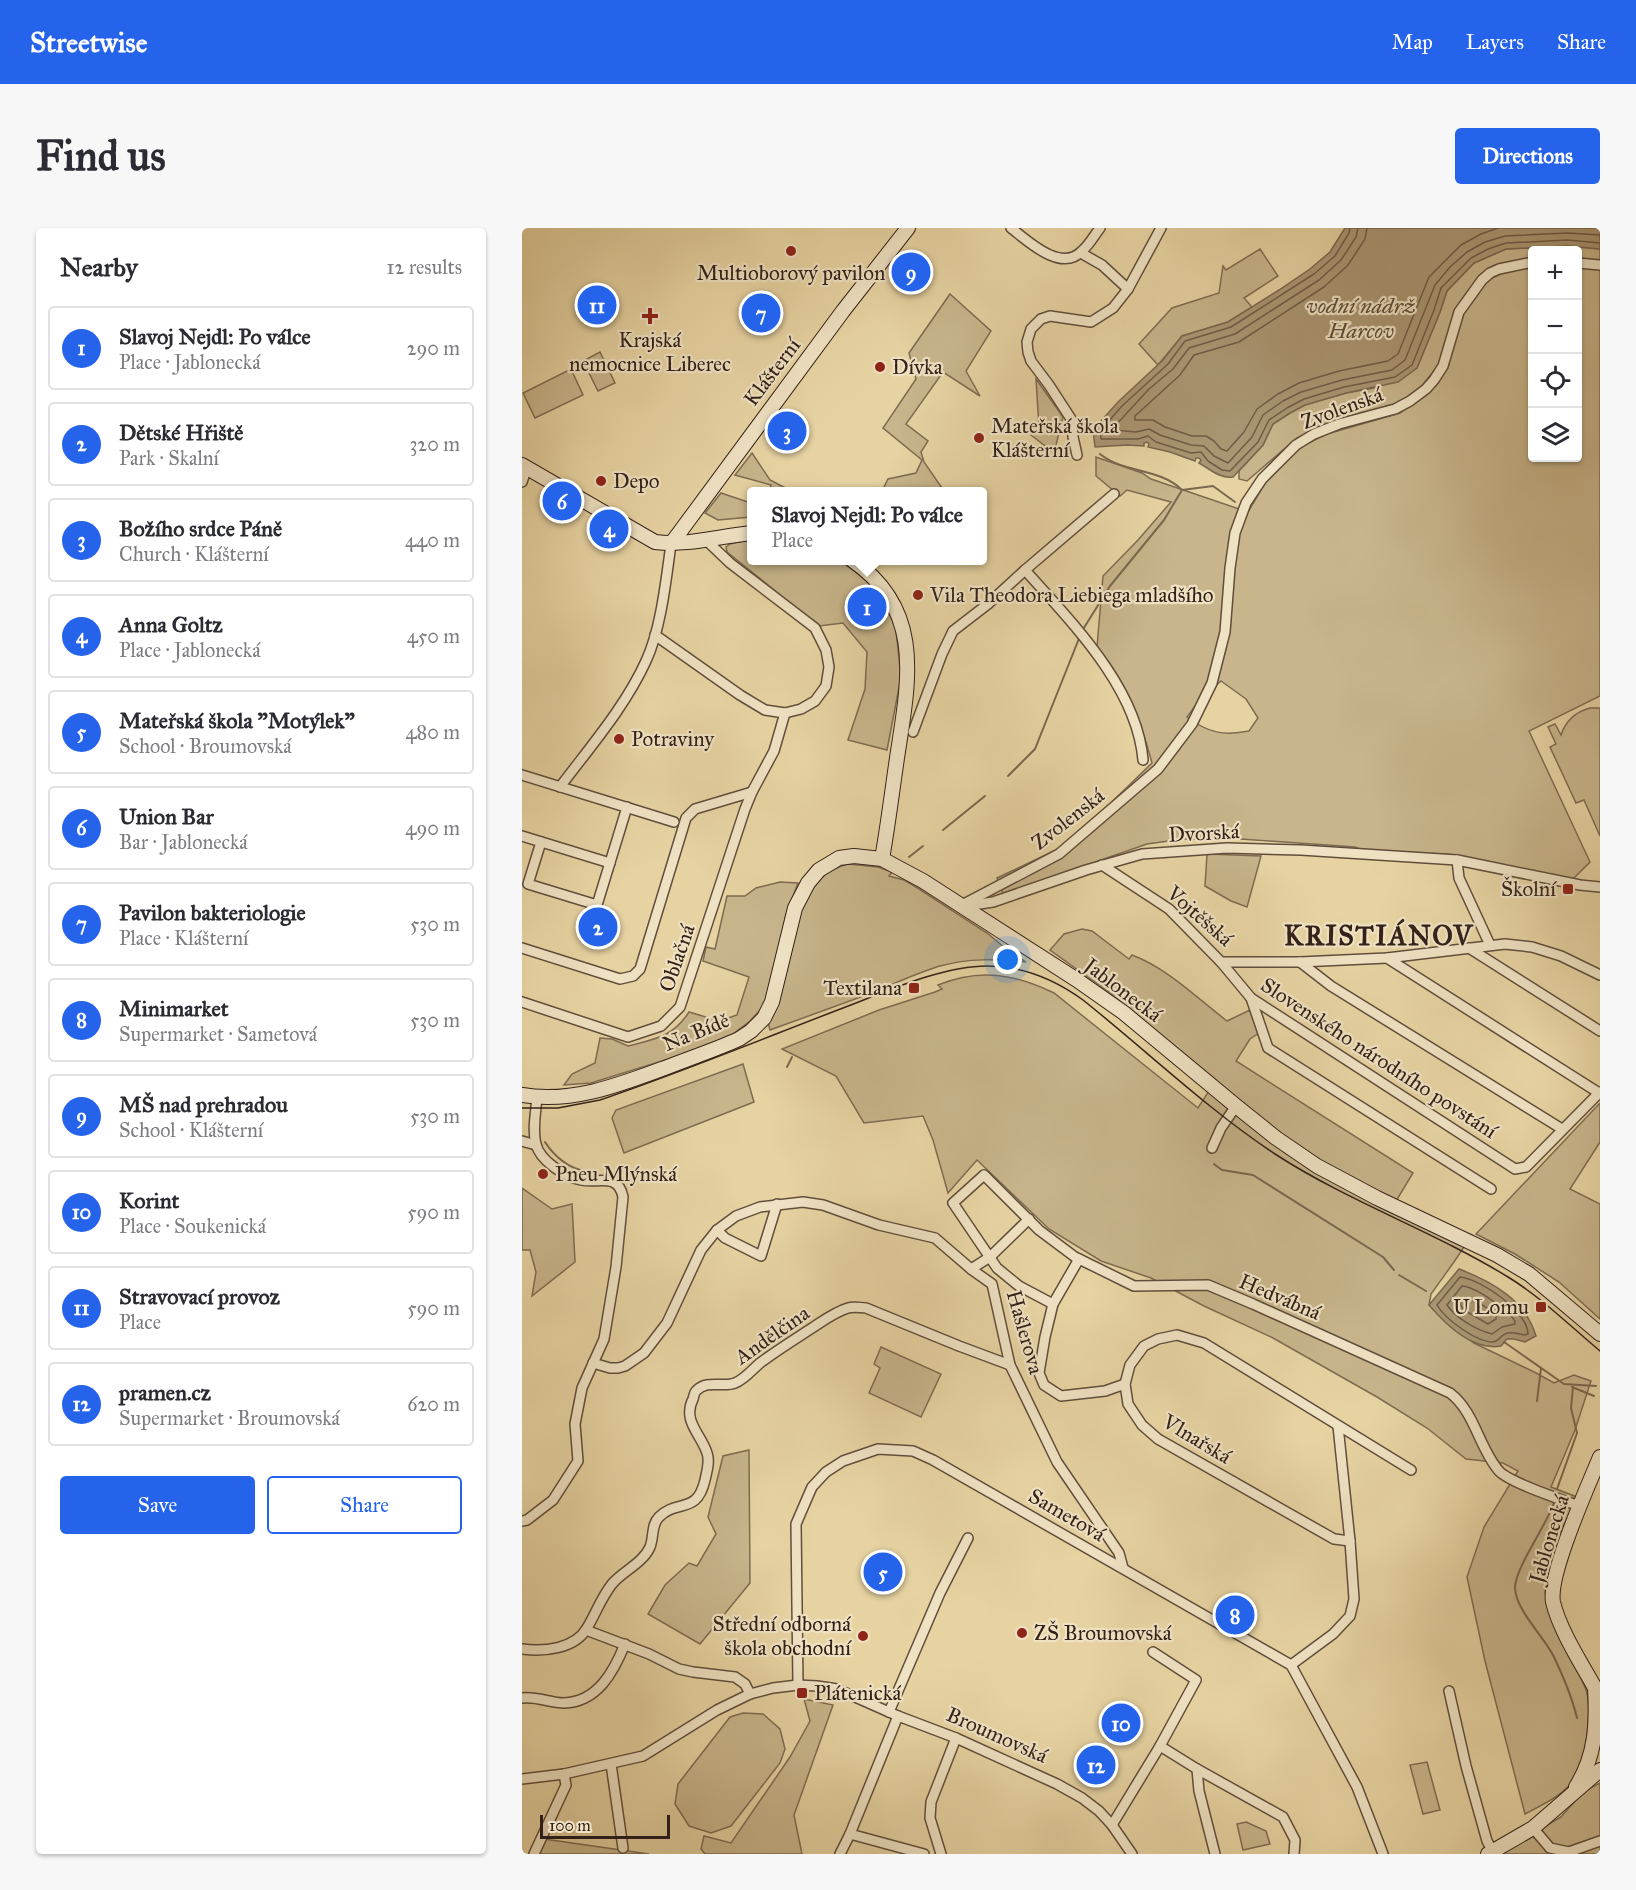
<!DOCTYPE html>
<meta charset="utf-8">
<style>
body{margin:0;font-family:"IM FELL Great Primer",serif;background:#f7f7f7;color:#2b2b33}
.controls{position:absolute;right:18px;top:18px;display:grid;overflow:hidden;border-radius:6px;box-shadow:0 2px 4px #0004}
.controls button{width:54px;height:54px;display:grid;place-items:center;padding:0;border:0;border-bottom:2px solid #e1e1e2;background:#fff;color:#2b2b33;font:30px sans-serif}
.scale{position:absolute;left:18px;bottom:15px;width:130px;box-sizing:border-box;padding-left:6px;border:3px solid #332119;border-top:0;font-size:16px;line-height:21px;white-space:nowrap;color:#332119;-webkit-text-stroke:4px #efe2c3;paint-order:stroke}
.you{position:absolute;left:486px;top:732px;width:21px;height:21px;margin:-15px;border:4px solid #fff;border-radius:50%;background:#1a73e8;box-shadow:0 0 0 9px #1a73e833}
.badge{display:grid;place-items:center;width:39px;height:39px;border-radius:50%;background:#2563eb;color:#fff;font-size:20px;font-weight:700}
.pin{position:absolute;translate:-50% -50%;border:3px solid #fff;box-shadow:0 2px 6px #0006}
.popup{position:absolute;left:225px;top:259px;width:240px;height:78px;box-sizing:border-box;display:grid;place-content:center;border-radius:6px;background:#fff;filter:drop-shadow(0 2px 4px #0005);font-size:20px;white-space:nowrap;color:#7c7c81}
.popup b{font-size:22px;color:#2b2b33}
.popup::after{content:'';position:absolute;left:50%;top:100%;margin-left:-12px;border:12px solid transparent;border-top-color:#fff}
.list{margin:0;padding:0;list-style:none}
h2{display:flex;justify-content:space-between;align-items:center;height:78px;margin:0;padding:0 24px;font-size:26px}
h2 small{font-size:20px;font-weight:400;color:#7c7c81}
.list li{display:grid;grid-template-columns:39px 1fr auto;gap:18px;align-items:center;box-sizing:border-box;height:84px;margin:0 12px 12px;padding:0 12px;border:2px solid #e1e1e2;border-radius:6px}
.list b{display:block;font-size:22px;white-space:nowrap}
.list p{margin:0;font-size:20px;white-space:nowrap;color:#7c7c81}
.list em{font-size:20px;font-style:normal;color:#7c7c81}
.actions{display:flex;gap:12px;padding:18px 24px}
.actions a{flex:1;padding:14px 0;border:2px solid #2563eb;border-radius:6px;text-align:center;font-size:21px;color:#2563eb}
.actions .main{background:#2563eb;color:#fff}
.icon{flex:none;width:33px;height:33px;fill:none;stroke:currentColor;stroke-width:2;stroke-linecap:round;stroke-linejoin:round}
.map{position:relative;flex:none;width:1078px;height:1626px;overflow:hidden;border-radius:6px}
header{display:flex;align-items:center;gap:36px;box-sizing:border-box;height:84px;padding:0 30px;background:#2563eb;color:#fff}
header strong{font-size:28px}
nav{display:flex;gap:33px;margin-inline-start:auto;font-size:21px}
.intro{display:flex;align-items:center;justify-content:space-between;box-sizing:border-box;height:144px;padding:0 36px}
h1{margin:0;font-size:42px}
.button{padding:15px 27px;border-radius:6px;background:#2563eb;color:#fff;font-size:21px;font-weight:700}
main{display:flex;gap:36px;padding:0 36px}
aside{flex:1;background:#fff;border-radius:6px;box-shadow:0 2px 4px #0004}
.map>svg:first-child{display:block}
</style>
<header>
<strong>Streetwise</strong>
<nav><a>Map</a><a>Layers</a><a>Share</a></nav>
</header>
<div class="intro"><h1>Find us</h1><a class="button">Directions</a></div>
<main>
<aside>
<h2>Nearby<small>12 results</small></h2>
<ul class="list">
<li><span class="badge">1</span><div><b>Slavoj Nejdl: Po válce</b><p>Place · Jablonecká</p></div><em>290 m</em></li>
<li><span class="badge">2</span><div><b>Dětské Hřiště</b><p>Park · Skalní</p></div><em>320 m</em></li>
<li><span class="badge">3</span><div><b>Božího srdce Páně</b><p>Church · Klášterní</p></div><em>440 m</em></li>
<li><span class="badge">4</span><div><b>Anna Goltz</b><p>Place · Jablonecká</p></div><em>450 m</em></li>
<li><span class="badge">5</span><div><b>Mateřská škola &quot;Motýlek&quot;</b><p>School · Broumovská</p></div><em>480 m</em></li>
<li><span class="badge">6</span><div><b>Union Bar</b><p>Bar · Jablonecká</p></div><em>490 m</em></li>
<li><span class="badge">7</span><div><b>Pavilon bakteriologie</b><p>Place · Klášterní</p></div><em>530 m</em></li>
<li><span class="badge">8</span><div><b>Minimarket</b><p>Supermarket · Sametová</p></div><em>530 m</em></li>
<li><span class="badge">9</span><div><b>MŠ nad prehradou</b><p>School · Klášterní</p></div><em>530 m</em></li>
<li><span class="badge">10</span><div><b>Korint</b><p>Place · Soukenická</p></div><em>590 m</em></li>
<li><span class="badge">11</span><div><b>Stravovací provoz</b><p>Place</p></div><em>590 m</em></li>
<li><span class="badge">12</span><div><b>pramen.cz</b><p>Supermarket · Broumovská</p></div><em>620 m</em></li>
</ul>
<div class="actions"><a class="main">Save</a><a>Share</a></div>
</aside>
<div class="map">
<svg width="1078" height="1626" viewBox="0 0 1078 1626">
<rect width="100%" height="100%" fill="#e7d3a2"/>
<filter id="stains"><feTurbulence type="fractalNoise" baseFrequency=".00333" numOctaves="4"/><feColorMatrix values="0 0 0 0 .2 0 0 0 0 .09 0 0 0 0 .02 0 0 0 .5 -.17"/></filter>
<radialGradient id="worn" r=".72"><stop offset=".6" stop-color="#630" stop-opacity="0"/><stop offset="1" stop-color="#630" stop-opacity=".3"/></radialGradient>
<g fill="#c8b58b" stroke="#7e6b52" stroke-width="1.5" fill-rule="evenodd">
<path d="M1046 18 1078 21V34L1056 31V22H1011L1010 30C989 33 976 35 958 49L919 134 898 160 879 174 813 193 775 210 725 253 717 251V243L741 217 751 196 768 185 783 177 824 165 852 160 895 140 918 84 925 63 952 35 984 21Z"/>
<path d="M738 21 756 48 722 70 730 79 706 94 660 108 636 137 617 116 650 80 697 65 701 38 704 42Z"/>
<path d="M1010 38 1011 230H1056V38L1078 40V468L1007 503 1068 634 1050 652 925 626 843 623 833 619 719 611H661L625 616 481 666 475 650 536 621 568 595 630 535 624 514 603 464 575 419 581 348 616 312 649 274 605 262 598 268 574 248V229L620 245 629 251 726 284 745 252 778 219 805 206 878 185 908 162 926 139 940 88 946 77 966 52 990 40ZM699 453 724 471 736 490 727 503C702 508 686 505 665 489L676 474Z"/>
<path d="M428 66 469 103 444 143 458 168 421 144 384 196 406 213 399 224 402 234 422 263H360L366 251 394 245 400 232 361 200 394 151 387 125Z"/>
<path d="M78 124 93 155 76 163 61 133Z"/>
<path d="M49 141 61 167 13 190 1 165Z"/>
<path d="M514 151 541 189 532 225 509 207 517 199Z"/>
<path d="M230 225 248 252 269 263H248L249 257 213 247Z"/>
<path d="M199 265 229 275V289L196 292 183 285Z"/>
<path d="M229 311 230 332 316 333 326 338 349 356 367 383 374 402 379 449 365 522 326 512 343 461 345 424 321 395 297 398 205 324 204 319 208 316Z"/>
<path d="M1068 480H1078V608L1062 572 1054 575 1028 519 1034 516 1026 499 1033 496 1039 507C1044 492 1053 484 1068 480Z"/>
<path d="M685 626 739 628 725 679 709 673 683 658Z"/>
<path d="M326 636 356 639 370 644 367 648 382 652 394 659 465 705 489 725 487 728 493 731 495 728 504 734C475 731 447 730 418 738 397 744 377 754 356 762L353 759 347 761V766L248 802 246 794 281 676C291 655 303 642 326 636Z"/>
<path d="M258 654 276 655 264 687 249 757 243 772 239 781 228 793 211 806 191 816 153 829 69 855 42 857 50 846 73 835 78 810 90 811 106 818C133 811 151 809 167 784L197 793 215 787 227 749 181 733 184 719 193 721 205 668H223L234 660Z"/>
<path d="M560 701 570 703 607 731 610 727C645 740 675 770 705 793L728 782 737 805 728 811 714 833 891 945 874 973 912 992 950 1007 932 1034 909 1066 907 1077 952 1115 1014 1145 1032 1155 1052 1147 1069 1153 1053 1202 1029 1259 1055 1269C1045 1291 1022 1336 1023 1359 1024 1395 1049 1426 1063 1459 1071 1477 1064 1536 1052 1552 1040 1568 1020 1577 1003 1586L963 1433 945 1349 962 1299 996 1243 981 1235 944 1231 905 1200 855 1169 751 1110 682 1078 629 1050 579 1033 527 1001 455 932 426 965 411 912 401 888 342 895 314 848 260 821 357 782 413 764 420 761 416 757C458 740 493 746 532 765L676 880 694 852 588 765 528 722 542 706Z"/>
<path d="M221 836 232 874 102 925 90 890 94 882Z"/>
<path d="M1078 875V914L1048 961 1078 976V1091L1037 1054 993 1026 954 1006Z"/>
<path d="M0 960 30 981 50 976 53 1034 10 1068 14 1044 8 1022H0Z"/>
<path d="M359 1119 419 1146 399 1189 347 1165 358 1140 352 1136Z"/>
<path d="M227 1222 228 1355 178 1416 126 1386 143 1357 167 1335 175 1338 194 1306 186 1289 201 1228Z"/>
<path d="M282 1471 311 1477 272 1587 280 1626H183L179 1621 182 1608 209 1615 268 1529 288 1493Z"/>
<path d="M221 1485 241 1486 258 1501 263 1521 258 1535 209 1598 189 1605 167 1598 153 1576 156 1556 208 1489Z"/>
<path d="M905 1534 918 1582 901 1586 888 1537Z"/>
<path d="M1078 1555V1626H977L1039 1589 1061 1564Z"/>
<path d="M724 1594 744 1603 748 1616 721 1622 715 1596Z"/>
<path d="M22 1611 127 1626H15Z"/>
</g>
<g fill="#aa9673" stroke="#7a674f" stroke-width="1.5">
<path d="M823 0H1078V21L1046 18 984 21 952 35 925 63 918 84 895 140 876 154 824 165 783 177 768 185 751 196 741 217 711 249C698 251 688 241 677 235L679 232 677 230H674L673 233 648 224 626 219 627 216 625 214 622 215V218L605 217 573 219 571 202 596 174 641 132 660 108 706 94 757 62 788 41 808 24Z"/>
<path d="M937 1041C971 1054 1003 1072 1014 1108L1003 1114 992 1111H985L979 1118C951 1123 924 1097 907 1077Z"/>
</g>
<g fill="none" stroke-linecap="round" stroke-linejoin="round">
<g stroke="#6e5c46" stroke-width="1.5">
<path d="M828 0 827 5 813 28 792 46 709 99 663 113 646 136 600 178 578 203 579 211H616L626 208 634 214 669 225 679 224 686 233 700 242 708 243 736 214 747 192 765 180 782 171 822 159 873 149 890 137 912 82 919 60 949 30 966 21 984 15 1046 12 1078 15"/>
<path d="M836 0 834 9 819 32 797 52 713 106 667 120 651 141 627 161 592 199V202L614 204 627 201 638 207 669 217 682 218 692 228 706 235 730 209 741 187 761 173 779 164 820 152 870 142 883 132 913 57 928 39 945 24 963 14 983 8 1046 5 1078 7"/>
<path d="M845 0 843 11 826 37 802 59 717 114 672 127 658 147 613 188V192H631L643 199 670 208H684L692 213 699 221 705 223 722 204 735 181 756 166 777 155 817 143 866 133 876 126 907 49 939 17 959 6 976 0"/>
<path d="M938 1049C959 1051 1006 1084 1006 1106L1002 1107C996 1106 989 1103 983 1106 978 1108 978 1113 971 1114 954 1114 923 1091 915 1077Z"/>
<path d="M940 1058C954 1059 985 1081 993 1093V1096L980 1099 970 1106C954 1102 934 1090 925 1077Z"/>
<path d="M943 1069 962 1078 974 1087V1091L966 1096 942 1082 938 1076Z"/>
</g>
<g stroke="#7a674f" stroke-width="2">
<path d="M660 262 691 258 713 274"/>
<path d="M560 403 588 358 642 292 660 262C638 240 601 245 578 226"/>
<path d="M486 548 513 521 558 408"/>
<path d="M421 602 463 568"/>
<path d="M387 629 401 618"/>
<path d="M265 839 270 829"/>
<path d="M23 914C32 928 47 941 64 943"/>
<path d="M692 936 700 942 731 947 861 1029 872 1042"/>
<path d="M877 1047 904 1063"/>
<path d="M982 1114 1042 1156 1074 1158"/>
<path d="M1050 1159 1072 1168"/>
<path d="M1015 1173 1019 1140"/>
<path d="M1035 1261 1055 1205 1049 1180 1051 1159"/>
<path d="M1032 1275C1024 1298 993 1340 993 1360 994 1383 1022 1408 1032 1429 1041 1448 1050 1469 1055 1490"/>
</g>
<defs>
<g id="street">
<path d="M489 0C506 13 539 45 560 23 567 17 572 8 578 0"/>
<path d="M559 25 580 37 606 61"/>
<path d="M1056 35 1078 37"/>
<path d="M555 227 551 209V194L527 157 509 133 506 124 505 114 509 101 519 91 528 88 569 94 591 80 606 61 639 0"/>
<path d="M0 254 5 239"/>
<path d="M503 342C549 394 615 459 621 532"/>
<path d="M133 407 218 467 243 482 263 485 279 481 293 473 304 458 307 439 304 422 293 400 208 335 185 313"/>
<path d="M391 504 420 426 431 403 466 376 503 342 592 266"/>
<path d="M0 547 152 594"/>
<path d="M38 559C68 519 103 479 124 433 139 401 144 352 149 316"/>
<path d="M0 608 88 635"/>
<path d="M19 614 6 656 75 677 105 579"/>
<path d="M935 632 937 650 968 717"/>
<path d="M580 637 647 681 699 734H778L865 730 983 716 1010 719 1039 728 1078 747"/>
<path d="M438 678 537 626 636 541 670 496 690 455 703 404 708 340 713 305 724 275 740 251 774 217 792 206 817 196 873 181 888 173 904 161 912 152 921 138 937 84 960 52 968 45 977 41 1011 34"/>
<path d="M444 678 471 674 564 642 620 626 705 620 779 622 935 632 1058 657 1078 659"/>
<path d="M0 720 98 751 111 748 118 741 164 590 173 581 230 564"/>
<path d="M947 720 1078 803"/>
<path d="M865 730 1077 865"/>
<path d="M699 734 729 770 993 941 1004 939 1078 864"/>
<path d="M778 734 809 758 1040 901"/>
<path d="M729 770 746 820 969 961"/>
<path d="M0 774 106 809 139 798 158 779 223 581 230 564 252 523 263 485"/>
<path d="M0 913 14 917"/>
<path d="M690 920 699 900 714 878"/>
<path d="M195 1002 203 1010 239 1028 255 976"/>
<path d="M557 1031 531 1076 523 1109 517 1145 522 1157 539 1168 583 1163 603 1156"/>
<path d="M449 1041 468 1029 507 991"/>
<path d="M531 1076 497 1058 475 1040 431 975 462 947 517 1002 553 1029 612 1058 686 1057 731 1076 928 1165C953 1184 957 1220 977 1243 987 1254 1042 1273 1058 1278"/>
<path d="M71 1135 88 1140H96L103 1138 122 1125 145 1095 179 1022 195 1002 214 988 238 979 281 974 301 977 357 997 413 1010 449 1041 470 1056 488 1137 535 1234 597 1325 601 1340"/>
<path d="M0 1293 5 1292 31 1272 56 1233 53 1196 60 1160 82 1111 94 1039 101 969C96 944 76 956 59 952 42 948 18 933 14 916 10 901 14 884 15 869"/>
<path d="M828 1313 812 1311 636 1211 620 1197 606 1176 603 1156 608 1137 622 1118 636 1111 655 1107 682 1115 889 1242"/>
<path d="M64 1402 127 1426 157 1441 171 1444 213 1449 223 1456 228 1466"/>
<path d="M0 1421C22 1424 53 1421 65 1400 74 1385 79 1370 90 1356 101 1343 121 1335 128 1319 132 1309 129 1297 137 1289 155 1271 175 1287 183 1252 185 1243 188 1233 185 1225 179 1206 160 1193 171 1171 172 1168 172 1165 174 1163 185 1151 201 1160 213 1155 222 1152 231 1141 238 1135 254 1123 270 1113 287 1102 300 1094 312 1084 326 1080 332 1078 339 1080 344 1080L437 1118 488 1137"/>
<path d="M769 1437 811 1406 828 1388 832 1371 828 1313 816 1198"/>
<path d="M276 1457 274 1296 290 1259 304 1244 321 1233 356 1221 391 1223 411 1232 769 1437 835 1559 861 1626"/>
<path d="M927 1463 944 1538 965 1613 971 1624"/>
<path d="M0 1470C15 1468 28 1475 42 1475 76 1474 92 1443 103 1416"/>
<path d="M367 1484 418 1365 446 1310"/>
<path d="M376 1488 328 1606 402 1626"/>
<path d="M638 1518 675 1541 761 1589 773 1612 772 1626"/>
<path d="M89 1536 101 1620"/>
<path d="M675 1541 677 1563 693 1626"/>
<path d="M0 1551 42 1546 121 1528 195 1482 228 1466 251 1460 276 1457 295 1458 315 1461 376 1488 434 1510 535 1556 560 1570 577 1583 590 1597 610 1626"/>
<path d="M590 1597 638 1518 674 1452 631 1424"/>
<path d="M1011 1600 1028 1620 1047 1624 1078 1613"/>
<path d="M12 1626 44 1557 42 1546"/>
<path d="M318 1626 328 1606"/>
<path d="M419 1626 408 1590 409 1574 434 1510"/>
</g>
<g id="secondary">
<path d="M0 237 133 314C167 318 197 308 230 305"/>
<path d="M149 316 321 83 386 0"/>
<path d="M330 332C404 382 386 456 375 530 370 564 366 597 360 631"/>
<path d="M0 867C51 876 102 855 148 838 171 829 195 821 217 811L229 803 242 790 250 774 273 680 286 655 297 642 317 630 332 628 360 631 401 653 555 752 602 785 714 878 754 910 795 938 855 970 975 1027 1007 1046 1078 1106"/>
<path d="M1078 1229C1066 1258 1026 1347 1031 1374 1038 1404 1063 1441 1078 1469"/>
<path d="M1054 1559C1074 1527 1075 1496 1073 1460"/>
<path d="M966 1626 1011 1600 1078 1542"/>
</g>
</defs>
<use href="#street" stroke="#604e3b" stroke-width="12"/>
<use href="#secondary" stroke="#332119" stroke-width="16"/>
<use href="#street" stroke="#efe2c3" stroke-width="9"/>
<use href="#secondary" stroke="#efe2c3" stroke-width="14"/>
<path stroke="#332119" stroke-width="1.5" d="M0 880H36L78 872C160 844 240 811 321 780 363 764 420 738 465 738 501 738 532 751 561 772 625 823 685 881 753 926 827 974 911 1003 986 1049 1019 1069 1048 1098 1078 1123"/>
</g>
<g fill="#8f2418" stroke="#efe2c3" stroke-width="2">
<circle cx="269" cy="23" r="6"/>
<path d="M125 79h6v6h6v6h-6v6h-6v-6h-6v-6h6z"/>
<circle cx="358" cy="139" r="6"/>
<circle cx="457" cy="210" r="6"/>
<circle cx="79" cy="253" r="6"/>
<circle cx="396" cy="367" r="6"/>
<circle cx="97" cy="511" r="6"/>
<rect x="1040" y="655" width="12" height="12" rx="3"/>
<rect x="386" y="754" width="12" height="12" rx="3"/>
<circle cx="21" cy="946" r="6"/>
<rect x="1013" y="1073" width="12" height="12" rx="3"/>
<circle cx="500" cy="1405" r="6"/>
<circle cx="341" cy="1408" r="6"/>
<rect x="274" y="1459" width="12" height="12" rx="3"/>
</g>
<g text-anchor="middle" dominant-baseline="central" stroke-width="4.5" stroke-linejoin="round" paint-order="stroke">
<g font-size="21" fill="#332119" stroke="#efe2c3" text-anchor="start">
<text x="269" y="45" text-anchor="middle">Multioborový pavilon</text>
<text x="128" y="112" text-anchor="middle">Krajská<tspan x="128" dy="24">nemocnice Liberec</tspan></text>
<text x="370" y="139">Dívka</text>
<text x="469" y="198">Mateřská škola<tspan x="469" dy="24">Klášterní</tspan></text>
<text x="91" y="253">Depo</text>
<text x="408" y="367">Vila Theodora Liebiega mladšího</text>
<text x="109" y="511">Potraviny</text>
<text x="1034" y="661" text-anchor="end">Školní</text>
<text x="380" y="760" text-anchor="end">Textilana</text>
<text x="33" y="946">Pneu Mlýnská</text>
<text x="1007" y="1079" text-anchor="end">U Lomu</text>
<text x="329" y="1396" text-anchor="end">Střední odborná<tspan x="329" dy="24">škola obchodní</tspan></text>
<text x="512" y="1405">ZŠ Broumovská</text>
<text x="292" y="1465">Plátenická</text>
</g>
<g font-size="21" fill="#332119" stroke="#efe2c3">
<text transform="translate(250 144) rotate(-53)">Klášterní</text>
<text transform="translate(820 180) rotate(-20)">Zvolenská</text>
<text transform="translate(546 591) rotate(-38)">Zvolenská</text>
<text transform="translate(682 605) rotate(-3)">Dvorská</text>
<text transform="translate(678 688) rotate(41)">Vojtěšská</text>
<text transform="translate(155 730) rotate(-71)">Oblačná</text>
<text transform="translate(601 762) rotate(37)">Jablonecká</text>
<text transform="translate(174 804) rotate(-22)">Na Bídě</text>
<text transform="translate(857 830) rotate(33)">Slovenského národního povstání</text>
<text transform="translate(758 1069) rotate(23)">Hedvábná</text>
<text transform="translate(503 1104) rotate(74)">Hašlerova</text>
<text transform="translate(250 1107) rotate(-35)">Andělčina</text>
<text transform="translate(675 1211) rotate(31)">Vlnařská</text>
<text transform="translate(545 1287) rotate(30)">Sametová</text>
<text transform="translate(1027 1311) rotate(-73)">Jablonecká</text>
<text transform="translate(475 1507) rotate(24)">Broumovská</text>
</g>
<g font-size="22" font-style="italic" fill="#5d4a38" stroke="#efe2c3">
<text x="839" y="77">vodní nádrž<tspan x="839" dy="25">Harcov</tspan></text>
</g>
<g font-size="27" font-weight="bold" letter-spacing="1.5" fill="#332119" stroke="#efe2c3">
<text x="857" y="707">KRISTIÁNOV</text>
</g>
</g>
<rect width="100%" height="100%" filter="url(#stains)"/>
<rect width="100%" height="100%" fill="url(#worn)"/>
</svg>
<div class="controls">
<button>+</button>
<button>−</button>
<button><svg class="icon" aria-label="locate" viewBox="0 0 24 24"><circle cx="12" cy="12" r="6"/><path d="M12 2v4M12 18v4M2 12h4M18 12h4"/></svg></button>
<button><svg class="icon" aria-label="layers" viewBox="0 0 24 24"><path d="M12 4l9 5-9 5-9-5zM3 14l9 5 9-5"/></svg></button>
</div>
<div class="scale">100 m</div>
<div class="you"></div>
<div class="pin badge" style="left:345px;top:379px">1</div>
<div class="popup"><b>Slavoj Nejdl: Po válce</b>Place</div>
<div class="pin badge" style="left:76px;top:699px">2</div>
<div class="pin badge" style="left:265px;top:203px">3</div>
<div class="pin badge" style="left:87px;top:301px">4</div>
<div class="pin badge" style="left:361px;top:1344px">5</div>
<div class="pin badge" style="left:40px;top:273px">6</div>
<div class="pin badge" style="left:239px;top:85px">7</div>
<div class="pin badge" style="left:713px;top:1387px">8</div>
<div class="pin badge" style="left:389px;top:44px">9</div>
<div class="pin badge" style="left:599px;top:1495px">10</div>
<div class="pin badge" style="left:75px;top:77px">11</div>
<div class="pin badge" style="left:574px;top:1537px">12</div>
</div>
</main>
